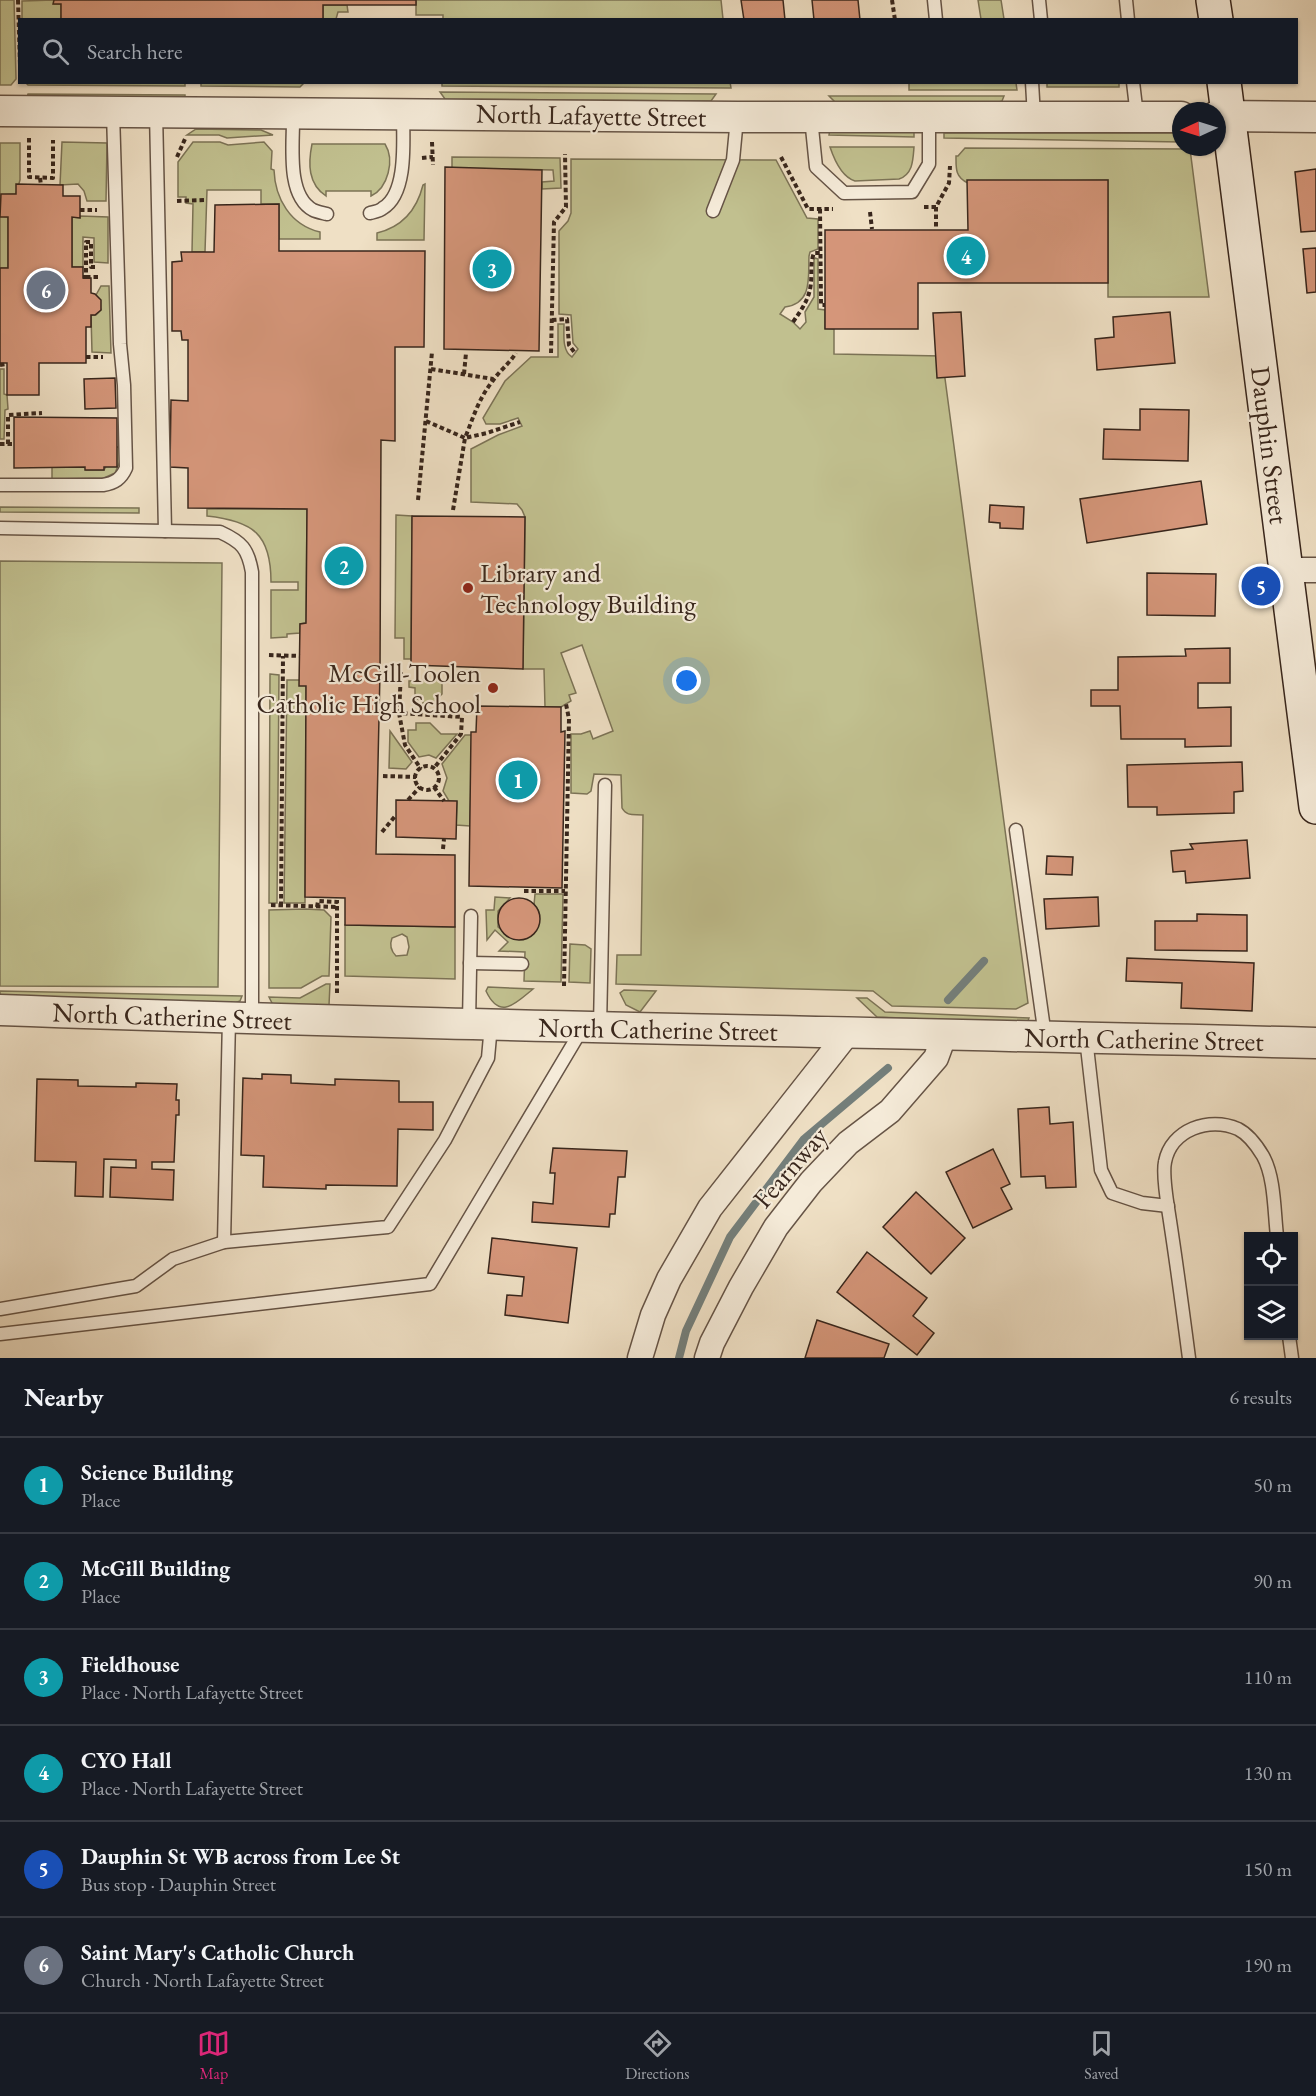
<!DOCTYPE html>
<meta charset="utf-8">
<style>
body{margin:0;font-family:"EB Garamond",serif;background:#242831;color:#f1f3f6}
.controls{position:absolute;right:18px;bottom:18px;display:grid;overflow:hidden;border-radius:0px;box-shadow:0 2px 4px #0004}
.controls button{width:54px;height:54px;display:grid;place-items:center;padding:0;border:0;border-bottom:2px solid #363941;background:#171b24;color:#f1f3f6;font:30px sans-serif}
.compass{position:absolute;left:1172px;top:102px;width:54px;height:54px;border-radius:50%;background:#171b24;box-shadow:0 2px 4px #0004;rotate:266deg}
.you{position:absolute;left:687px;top:681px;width:21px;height:21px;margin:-15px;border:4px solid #fff;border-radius:50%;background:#1a73e8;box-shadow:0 0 0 9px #1a73e833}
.badge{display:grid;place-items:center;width:39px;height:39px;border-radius:50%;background:#db2777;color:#fff;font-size:20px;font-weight:700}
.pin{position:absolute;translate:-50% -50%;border:3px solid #fff;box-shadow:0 2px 6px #0006}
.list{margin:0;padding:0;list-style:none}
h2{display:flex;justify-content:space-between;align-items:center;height:78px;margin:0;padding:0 24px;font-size:26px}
h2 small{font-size:20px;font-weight:400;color:#9ea1a6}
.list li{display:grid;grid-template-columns:39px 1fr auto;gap:18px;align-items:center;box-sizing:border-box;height:96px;padding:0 24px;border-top:2px solid #363941}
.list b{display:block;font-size:22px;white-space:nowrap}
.list p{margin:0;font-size:20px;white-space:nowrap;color:#9ea1a6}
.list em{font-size:20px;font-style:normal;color:#9ea1a6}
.icon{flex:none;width:33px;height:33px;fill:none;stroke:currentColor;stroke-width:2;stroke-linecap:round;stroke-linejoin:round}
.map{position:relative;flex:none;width:1316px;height:1358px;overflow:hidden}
.search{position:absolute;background:#171b24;box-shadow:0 2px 4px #0004;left:18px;right:18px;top:18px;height:66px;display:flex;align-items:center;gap:15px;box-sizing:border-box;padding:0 21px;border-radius:0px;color:#9ea1a6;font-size:22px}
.sheet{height:654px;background:#171b24}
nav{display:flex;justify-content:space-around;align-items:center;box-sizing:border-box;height:84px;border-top:2px solid #363941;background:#171b24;font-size:16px;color:#9ea1a6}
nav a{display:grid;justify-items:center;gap:3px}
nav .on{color:#db2777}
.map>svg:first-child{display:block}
</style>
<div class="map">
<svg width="1316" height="1358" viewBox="0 0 1316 1358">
<rect width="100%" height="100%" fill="#efe0c5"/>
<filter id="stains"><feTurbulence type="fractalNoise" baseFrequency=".00333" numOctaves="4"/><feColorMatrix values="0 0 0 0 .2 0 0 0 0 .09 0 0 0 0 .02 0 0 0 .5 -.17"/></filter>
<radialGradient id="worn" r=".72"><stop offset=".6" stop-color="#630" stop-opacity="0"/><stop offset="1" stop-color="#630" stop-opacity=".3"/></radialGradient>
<g fill="#c1c08f" stroke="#7c7356" stroke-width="1.5" fill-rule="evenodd">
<path d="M0 0H14L16 79 11 85H0Z"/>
<path d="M54 0V4H61V19H22V1Z"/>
<path d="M416 0H721L723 19H443V15H416Z"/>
<path d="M978 0H1001L1004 19H981Z"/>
<path d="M323 5H347L348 12H338L336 19H323Z"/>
<path d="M442 82H730L731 88 442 86Z"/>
<path d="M26 83H185V86L28 85Z"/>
<path d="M201 83 304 82V83L300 87 201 86Z"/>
<path d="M909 83H1016L1017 90H909Z"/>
<rect x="1047" y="83" width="72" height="4"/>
<path d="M440 92 716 94 711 101 445 99Z"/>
<path d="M28 94 185 95V98L27 97Z"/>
<path d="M829 96H1004L1002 101 996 103 835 102Z"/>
<path d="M196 129 261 130 273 135 227 138 219 135H187Z"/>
<path d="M830 129 914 132V137L829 135Z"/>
<path d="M944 133H1177L1181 135V142L944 138Z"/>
<path d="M62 142 107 143 106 201H87L84 191 78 184 60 185Z"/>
<path d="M193 142H220L228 145 264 142 272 151 271 169 274 170C275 198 290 225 320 232V239H279V204H261V190H207L205 252H192L193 204 186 203V197H178V162Z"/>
<path d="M0 143H20V180L16 194 1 195V216L8 217V268H0Z"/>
<path d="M312 144H385C395 160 388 188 371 196V191H326V196C308 184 308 164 312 144Z"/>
<path d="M830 147H914C913 160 913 174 899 179L855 181C842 177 834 159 830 147Z"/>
<path d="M965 148 1190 149 1209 297H1108V180L968 183C955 177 956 168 956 156H958Z"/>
<path d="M452 157 560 158 561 188 542 189V182L554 181 553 170 452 168Z"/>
<path d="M571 159 776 160 807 218 818 219V249L810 252 809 256C808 277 813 303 785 307L780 314 793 322 800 329 806 322 805 312 814 297V260L815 258 818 259V309L825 310V328L834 329V354L942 356 1028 1003 1016 1009 892 1006 873 991 616 984 617 955H641L643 815C634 814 627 817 622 808L621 775 594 774 591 791 587 794 571 793V734H581L590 731 593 739 613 731 582 645 561 653 576 693 569 695 571 701 561 707H545L544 669H523L525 517 522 510 517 504 471 502V449L498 435 522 426 518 418 500 424H486L483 418 505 381 531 357H558V324H564C564 335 562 351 572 357L578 349 573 343 571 315 559 314V231L568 221 571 213Z"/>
<path d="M425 184 424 240H377V233C402 227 417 209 423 185Z"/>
<path d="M80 216 108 217V263L94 262V238L83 237V267H72V217L80 218Z"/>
<path d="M101 286H109L111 353 92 352 91 315H96L101 310 96 295Z"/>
<path d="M0 369H4V394L7 395 8 409 5 410 4 439H0Z"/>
<path d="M117 447H121V459L115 473 104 478 52 479V467H85L86 470H104Z"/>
<path d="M0 507 139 508V513L0 512Z"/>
<path d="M207 509H307L306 623 300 624V633L287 634V637L271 638V590H298V582H271C271 534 253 521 207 516Z"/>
<path d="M396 515 412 516 411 659H404V638H395Z"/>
<path d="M0 561 222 563 218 987 0 986Z"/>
<path d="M270 674 279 675 277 903H269Z"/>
<path d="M287 680H300L306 686 305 903H284Z"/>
<path d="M442 680V694L432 704H423V700L415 699V688L409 687V681Z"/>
<path d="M416 723H430L441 734H457L436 758 429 755 419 757 408 742V730H416Z"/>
<path d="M390 731 412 762 406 769 389 768Z"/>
<path d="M465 735H472L470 826 456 825 457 802 449 801 443 791 447 778 442 764Z"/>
<path d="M535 894H563L561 982 524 981 525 952 499 951 508 942 495 930 487 940 486 910H494L495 897 510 898 498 911V927L509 936 526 937 537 926 538 910 534 905Z"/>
<path d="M305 909 324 910 331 917 329 976H322L301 988H269V910Z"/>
<path d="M345 925 455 927V979L345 976ZM402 934 407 937 409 947 407 955 396 956C391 951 389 946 392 938Z"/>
<path d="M570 944 585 945 591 949 590 983 569 982Z"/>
<path d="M326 984H330L329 1005H273L269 997 300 998Z"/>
<path d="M488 987 533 989C516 1003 500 1021 486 991Z"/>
<path d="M624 990 656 991 640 1012 626 1005 620 993Z"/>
<path d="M0 991 242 996 240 1001 235 1003 0 997Z"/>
<path d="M857 998H867L885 1012 1029 1018 1028 1021 1025 1023 877 1017Z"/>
</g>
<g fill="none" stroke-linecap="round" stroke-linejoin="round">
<g stroke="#747f7b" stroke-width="8">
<path d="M948 1000 984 961"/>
<path d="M679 1358 686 1331 730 1237 804 1139 888 1068"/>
</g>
</g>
<g fill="#d5967a" stroke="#38261c" stroke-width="1.5">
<path d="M54 0H416V5H323V20H61V4H53Z"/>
<path d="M741 0H783L785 20H744Z"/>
<path d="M812 0H858L860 20H814Z"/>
<path d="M445 167 542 170 539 351 444 349Z"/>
<path d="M1316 169V231L1301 232 1295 172Z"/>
<path d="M967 180H1108V283H918V329H825V230H968Z"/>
<path d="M16 184 63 185V196H80V218L72 217V267H83V278H91V293L95 294 101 300V310L95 315H91V327H86V363H39V395H7V363H0V268H8V217H0L1 194H16Z"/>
<path d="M279 204V251H425L424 347H395V441L381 440 380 672 376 854 455 855V927L345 925V898L305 897 306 686H299L300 624 306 623 307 509 188 508V468L170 467 171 400 188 401V340H182L181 331H172V262L182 261 181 252H214L215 205Z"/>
<path d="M1316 248V292L1307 293 1303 249Z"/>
<path d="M961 312 965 376 937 378 933 313Z"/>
<path d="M1170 312 1175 363 1097 370 1095 339 1114 337 1113 317Z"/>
<path d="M115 378 116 408 85 409 84 379Z"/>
<path d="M1140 409 1189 410 1188 461 1103 459 1104 429 1140 430Z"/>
<path d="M14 417 117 418V467H104V470H85V467L14 468Z"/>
<path d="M1201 481 1207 524 1087 543 1080 499Z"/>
<path d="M990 505 1024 507 1023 529 1000 528V523L989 522Z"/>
<path d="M412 516 525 517 523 669 411 665Z"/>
<path d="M1147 573 1216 574 1215 616 1147 615Z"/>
<path d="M1230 648V683H1198V708L1231 707V746L1185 747V739H1121L1120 706H1091V690H1118V657L1186 656 1185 649Z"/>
<path d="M477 706 561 707V732L565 731 562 888 469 886 471 732H476Z"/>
<path d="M1242 762 1243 791 1234 792V813L1157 815V807H1128L1127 765Z"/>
<path d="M396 800 457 801 456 839 396 837Z"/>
<path d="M1247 840 1250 878 1186 883 1185 871 1173 872 1171 851 1193 849 1190 844Z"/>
<path d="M1047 856 1073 857 1072 875 1046 874Z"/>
<path d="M1098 897 1099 926 1046 929 1044 899Z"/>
<circle cx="519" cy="919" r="21"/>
<path d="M1197 914 1247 915V951L1155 950V921H1197Z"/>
<path d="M1127 958 1254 963 1252 1011 1181 1008 1182 983 1126 981Z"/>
<path d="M262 1074 291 1075V1083L335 1085V1079L399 1081V1102H433V1130L398 1129 397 1186 326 1185V1189L263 1187 264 1156 241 1155 243 1078 262 1079Z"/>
<path d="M37 1079 78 1080V1086L136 1087V1083L177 1084 176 1100H179V1115H176L174 1162H152V1169L174 1170 173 1200 110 1197 111 1167 136 1168V1160L104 1159 103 1197 75 1196 76 1162 35 1161Z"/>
<path d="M1049 1107 1050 1124 1073 1122 1076 1187 1046 1188 1045 1176 1021 1177 1018 1109Z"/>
<path d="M553 1148 627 1151 625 1177H618L615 1214H610L609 1227 532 1222 533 1202 553 1204 555 1173H550Z"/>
<path d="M993 1149 1010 1184 1001 1188 1012 1209 973 1228 946 1172Z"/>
<path d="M916 1192 965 1238 931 1274 883 1227Z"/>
<path d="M492 1238 577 1248 568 1323 505 1315 507 1295 522 1296 524 1277 488 1273Z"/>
<path d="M867 1252 927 1298 913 1316 934 1333 917 1355 837 1292Z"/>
<path d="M817 1320 889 1344 884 1358H805Z"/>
</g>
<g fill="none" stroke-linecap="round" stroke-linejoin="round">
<defs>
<g id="service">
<path d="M934 0 936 20"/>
<path d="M1039 0 1041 20"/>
<path d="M1126 0 1128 20"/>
<path d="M1032 82 1034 117"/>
<path d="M1133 82 1137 116"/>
<path d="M156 112 165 531"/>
<path d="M293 113C294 140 285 195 313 210 317 212 323 213 327 214"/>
<path d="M811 118 816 167 844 193 912 192 929 164V118"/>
<path d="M713 211 733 160 737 118"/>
<path d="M370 213C374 212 380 211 383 208 408 193 403 139 403 113"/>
<path d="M0 485H103C115 483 121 479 126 468L124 385 120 344 113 113"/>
<path d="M0 528 220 532C242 542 248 549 252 572V1017"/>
<path d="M1016 830 1045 1036"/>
<path d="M470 963 522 964"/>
<path d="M469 1023 471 916"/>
<path d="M600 1027 605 785"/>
<path d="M1086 1038 1101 1170 1112 1193 1142 1203 1168 1206"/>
<path d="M224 1242 229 1019"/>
<path d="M0 1309 136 1286 173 1259 224 1242 388 1227 445 1140 488 1058 491 1025"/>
<path d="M0 1334 430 1284 582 1029"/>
<path d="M1289 1336 1292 1358"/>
<path d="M1189 1358C1183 1312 1177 1267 1170 1221 1168 1207 1162 1176 1165 1162 1171 1130 1209 1116 1238 1129 1248 1134 1257 1146 1263 1156 1275 1178 1274 1211 1277 1236"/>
</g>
<g id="minor">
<path d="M1286 570H1316"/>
<path d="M640 1358 653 1315 669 1279 710 1208 847 1034"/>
<path d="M707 1358 712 1343 741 1287 776 1227 811 1182 848 1143 890 1111 936 1058 944 1036"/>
</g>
<g id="tertiary">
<path d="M0 111 737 117H1181"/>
<path d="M1217 116 1316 117"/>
<path d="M0 1010C439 1026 877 1032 1316 1043"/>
</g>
<g id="secondary">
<path d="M1213 0 1216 20"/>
<path d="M1224 82 1316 807"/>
</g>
</defs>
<use href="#service" stroke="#665446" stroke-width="15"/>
<use href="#minor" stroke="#665446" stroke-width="27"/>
<use href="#tertiary" stroke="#665446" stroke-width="33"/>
<use href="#secondary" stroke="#38261c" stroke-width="36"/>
<g stroke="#38261c" stroke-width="4" stroke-dasharray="4.5 3" stroke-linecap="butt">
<path d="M18 0 20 65"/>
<path d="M892 0 895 20"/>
<path d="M29 138V177L53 178V140"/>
<path d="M432 142 433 165"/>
<path d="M177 157 185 139"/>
<path d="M781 157 808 209H833"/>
<path d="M422 158 433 157"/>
<path d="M40 178 41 185"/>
<path d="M177 201 206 200"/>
<path d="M924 207H936L949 183 950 166"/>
<path d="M936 207V229"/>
<path d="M820 209 821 305H825"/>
<path d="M80 210H97"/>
<path d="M870 212 872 229"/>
<path d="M83 277H86V242H91V267H98"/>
<path d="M86 277H98L100 275"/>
<path d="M552 320 567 319 569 345 575 353"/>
<path d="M793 322C802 309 810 298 811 282 812 273 810 263 814 253H820"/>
<path d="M551 353 554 222 566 207 565 154"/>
<path d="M86 357H103"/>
<path d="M0 365 7 364"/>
<path d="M431 369 493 379"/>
<path d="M464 374 466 353"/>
<path d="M426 421 465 438C473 418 479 398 492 382 499 371 509 364 516 353"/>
<path d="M0 444H13"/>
<path d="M8 444V415L42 413"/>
<path d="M418 500 432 352"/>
<path d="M453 510 465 438 487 433 520 422"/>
<path d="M269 655 300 656"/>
<path d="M401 672 399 713 462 717 461 734 434 768"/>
<path d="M384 712 399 713 405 745 421 769"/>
<circle cx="427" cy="778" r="12"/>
<path d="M383 776 416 777"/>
<path d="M434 787 444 801"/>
<path d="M408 800 420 787"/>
<path d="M382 832 396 815"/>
<path d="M443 849 444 839"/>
<path d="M524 891H565"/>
<path d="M271 905 337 907"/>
<path d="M281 906 283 656"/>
<path d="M317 907 318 901 337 902V898"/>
<path d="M564 986 569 719 566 704"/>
<path d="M337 993V902"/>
</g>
<use href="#service" stroke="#f5ebd9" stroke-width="12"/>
<use href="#minor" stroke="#f5ebd9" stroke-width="24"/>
<use href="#tertiary" stroke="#f5ebd9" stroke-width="30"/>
<use href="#secondary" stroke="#f5ebd9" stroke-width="33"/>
</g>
<g fill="#8f2418" stroke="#f5ebd9" stroke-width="2">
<circle cx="468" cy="588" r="6"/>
<circle cx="493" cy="688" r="6"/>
</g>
<g text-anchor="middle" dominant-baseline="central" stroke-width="4.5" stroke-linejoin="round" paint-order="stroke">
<g font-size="27" fill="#38261c" stroke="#f5ebd9">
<text transform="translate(591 115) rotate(1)">North Lafayette Street</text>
<text transform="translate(1270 445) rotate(83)">Dauphin Street</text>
<text transform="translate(172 1016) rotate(2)">North Catherine Street</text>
<text transform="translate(658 1029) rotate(1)">North Catherine Street</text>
<text transform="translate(1144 1039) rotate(1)">North Catherine Street</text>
<text transform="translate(790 1167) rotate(-49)">Fearnway</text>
</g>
<g font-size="27" fill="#38261c" stroke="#f5ebd9" text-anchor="start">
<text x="480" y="572">Library and<tspan x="480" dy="31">Technology Building</tspan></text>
<text x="481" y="672" text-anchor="end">McGill-Toolen<tspan x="481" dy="31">Catholic High School</tspan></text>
</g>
</g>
<rect width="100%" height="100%" filter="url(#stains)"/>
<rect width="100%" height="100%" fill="url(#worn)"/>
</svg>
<div class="controls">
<button><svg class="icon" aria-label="locate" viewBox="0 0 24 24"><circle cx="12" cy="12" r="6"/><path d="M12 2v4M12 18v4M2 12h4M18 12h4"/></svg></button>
<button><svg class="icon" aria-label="layers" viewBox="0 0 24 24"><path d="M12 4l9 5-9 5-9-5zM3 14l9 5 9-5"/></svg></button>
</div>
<svg class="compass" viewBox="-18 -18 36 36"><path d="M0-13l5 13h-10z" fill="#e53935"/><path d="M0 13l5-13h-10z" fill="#9ea1a6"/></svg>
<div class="you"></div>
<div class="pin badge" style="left:518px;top:780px;background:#0f9aa8">1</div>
<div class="pin badge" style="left:344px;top:566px;background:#0f9aa8">2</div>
<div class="pin badge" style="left:492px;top:269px;background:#0f9aa8">3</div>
<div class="pin badge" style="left:966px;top:256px;background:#0f9aa8">4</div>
<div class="pin badge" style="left:1261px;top:586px;background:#1a4fb4">5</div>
<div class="pin badge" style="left:46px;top:290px;background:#6b7280">6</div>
<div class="search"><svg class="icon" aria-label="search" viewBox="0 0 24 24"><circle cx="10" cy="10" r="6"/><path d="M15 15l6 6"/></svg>Search here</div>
</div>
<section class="sheet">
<h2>Nearby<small>6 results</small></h2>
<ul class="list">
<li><span class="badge" style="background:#0f9aa8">1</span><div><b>Science Building</b><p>Place</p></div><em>50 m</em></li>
<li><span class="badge" style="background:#0f9aa8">2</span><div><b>McGill Building</b><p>Place</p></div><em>90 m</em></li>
<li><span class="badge" style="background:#0f9aa8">3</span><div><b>Fieldhouse</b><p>Place · North Lafayette Street</p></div><em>110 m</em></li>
<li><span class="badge" style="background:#0f9aa8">4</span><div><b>CYO Hall</b><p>Place · North Lafayette Street</p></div><em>130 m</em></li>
<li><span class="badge" style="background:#1a4fb4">5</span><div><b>Dauphin St WB across from Lee St</b><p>Bus stop · Dauphin Street</p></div><em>150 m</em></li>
<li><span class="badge" style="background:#6b7280">6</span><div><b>Saint Mary's Catholic Church</b><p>Church · North Lafayette Street</p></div><em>190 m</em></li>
</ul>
</section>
<nav>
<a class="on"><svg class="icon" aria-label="map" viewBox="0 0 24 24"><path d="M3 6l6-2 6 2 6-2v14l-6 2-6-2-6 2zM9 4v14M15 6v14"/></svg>Map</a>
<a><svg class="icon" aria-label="directions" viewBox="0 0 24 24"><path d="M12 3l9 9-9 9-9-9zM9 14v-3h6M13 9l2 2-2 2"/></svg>Directions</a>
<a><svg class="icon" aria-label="saved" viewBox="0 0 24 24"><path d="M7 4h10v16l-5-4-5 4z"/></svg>Saved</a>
</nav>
